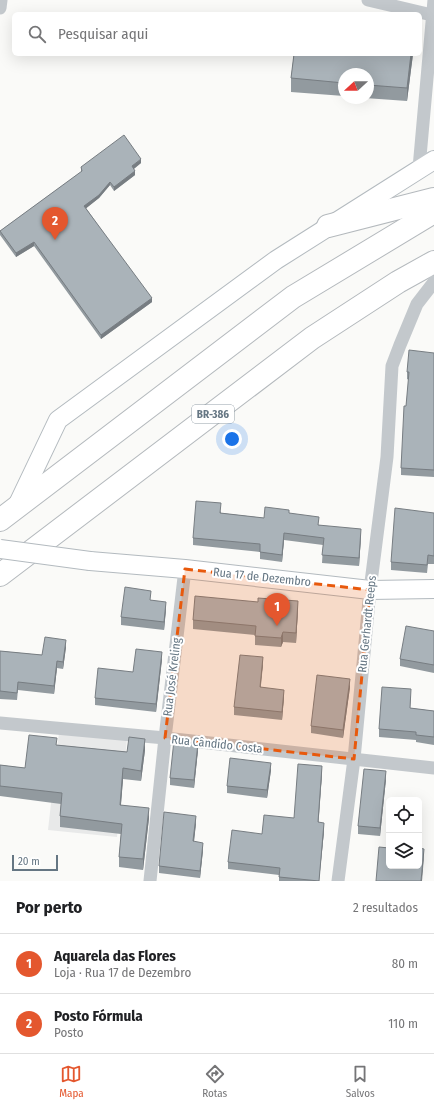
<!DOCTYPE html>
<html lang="pt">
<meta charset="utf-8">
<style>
body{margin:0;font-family:"Fira Sans Condensed",sans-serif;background:#f6f6f6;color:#202124}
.controls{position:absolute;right:12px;bottom:12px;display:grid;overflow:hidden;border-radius:6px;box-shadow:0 4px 16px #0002}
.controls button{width:36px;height:36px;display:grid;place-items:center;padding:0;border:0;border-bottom:1px solid #e0e0e0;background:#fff;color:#202124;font:20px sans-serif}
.compass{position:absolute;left:338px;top:68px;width:36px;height:36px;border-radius:50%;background:#fff;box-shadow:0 4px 16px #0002;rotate:249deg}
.scale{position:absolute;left:12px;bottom:10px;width:46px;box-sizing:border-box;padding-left:4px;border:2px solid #657683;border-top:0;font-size:11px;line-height:14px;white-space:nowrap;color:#657683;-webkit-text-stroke:3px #fff;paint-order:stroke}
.you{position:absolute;left:232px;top:439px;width:14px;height:14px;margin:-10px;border:3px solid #fff;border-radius:50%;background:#1a73e8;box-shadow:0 0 0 6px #1a73e833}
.badge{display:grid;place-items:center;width:26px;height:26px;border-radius:50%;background:#e4572e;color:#fff;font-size:13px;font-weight:700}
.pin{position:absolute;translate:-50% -33px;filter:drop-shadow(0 1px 2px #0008)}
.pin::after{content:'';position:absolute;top:21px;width:14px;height:12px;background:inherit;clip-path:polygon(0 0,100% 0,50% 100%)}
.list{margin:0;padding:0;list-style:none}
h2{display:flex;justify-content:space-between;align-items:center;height:52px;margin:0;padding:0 16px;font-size:17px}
h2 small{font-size:13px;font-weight:400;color:#757577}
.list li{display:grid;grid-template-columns:26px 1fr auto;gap:12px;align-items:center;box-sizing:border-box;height:60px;padding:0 16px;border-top:1px solid #e0e0e0}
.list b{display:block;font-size:15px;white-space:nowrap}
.list p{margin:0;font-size:13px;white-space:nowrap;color:#757577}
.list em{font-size:13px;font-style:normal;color:#757577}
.icon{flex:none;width:22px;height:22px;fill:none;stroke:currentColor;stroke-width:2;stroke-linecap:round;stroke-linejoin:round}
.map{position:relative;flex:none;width:434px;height:881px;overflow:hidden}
.search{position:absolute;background:#fff;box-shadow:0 4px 16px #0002;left:12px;right:12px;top:12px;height:44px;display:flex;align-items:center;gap:10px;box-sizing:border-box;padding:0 14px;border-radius:6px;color:#757577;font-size:15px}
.sheet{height:172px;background:#fff}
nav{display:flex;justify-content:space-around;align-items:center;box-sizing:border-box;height:56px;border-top:1px solid #e0e0e0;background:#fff;font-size:11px;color:#757577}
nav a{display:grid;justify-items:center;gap:2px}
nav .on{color:#e4572e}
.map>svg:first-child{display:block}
</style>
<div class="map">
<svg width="434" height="881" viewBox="0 0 434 881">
<rect width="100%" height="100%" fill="#fafaf8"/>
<path fill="#e8e9e9" d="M59 732 127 739 117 837 48 830Z"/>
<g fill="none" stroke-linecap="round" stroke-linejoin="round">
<defs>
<g id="secondary">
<path d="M16 508 58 420 276 260 434 160"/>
<path d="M90 561 185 569 370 590 434 589"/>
</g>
<g id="highway">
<path d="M328 226 434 199"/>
<path d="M0 520 293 297 434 212"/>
<path d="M0 575 312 338 398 282 434 262"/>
</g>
</defs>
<use href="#secondary" stroke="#b3babf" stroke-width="20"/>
<use href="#highway" stroke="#b4b9bd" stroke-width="24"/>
<g stroke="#c3c8cc" stroke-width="13">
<path d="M368 0 432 15"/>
<path d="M0 8 1 0"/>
<path d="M419 168 434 0"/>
<path d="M0 723 165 738 434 768"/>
<path d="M150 881 165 738 185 569"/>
<path d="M338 881 354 759 370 590 387 457 392 366 400 345 417 304 434 282"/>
</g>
<use href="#secondary" stroke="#fff" stroke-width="18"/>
<use href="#highway" stroke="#fff" stroke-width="22"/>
<defs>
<path id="secondary-bridge" d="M0 549 90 561"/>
</defs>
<use href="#secondary-bridge" stroke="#b3babf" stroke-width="20" stroke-linecap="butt"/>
<use href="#secondary-bridge" stroke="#fff" stroke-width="18"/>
</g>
<g fill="#929a9f">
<path d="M294 54H413L407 101 365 98H368V74H344V96L291 92V78Z"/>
<path d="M141 163 134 169 135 175 114 191 110 185 99 198 86 208 152 302 101 339 34 246 16 257 0 235V231L81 172V167Z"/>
<path d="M434 353V477L401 475V468L406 406 409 380 407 379V372Z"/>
<path d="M221 511V513L264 518 289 513 319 525 361 536 359 566 322 563 323 545 284 540 282 562 260 559V552L193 545V538Z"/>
<path d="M434 513V564H428L427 573 391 570V562Z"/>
<path d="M151 600 166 609 164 630 121 625V617Z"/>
<path d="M298 610 296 643 283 642 281 647 255 645V635L193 629V620Z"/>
<path d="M434 631V673L400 666V659Z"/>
<path d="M66 647 63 669 57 668 54 694 18 690 17 700 0 699V651L42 655Z"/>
<path d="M162 659 156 712 95 705V698L133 672Z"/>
<path d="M263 664 260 687 284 697 282 720 234 715V707Z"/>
<path d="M350 687 343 738 311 733V726Z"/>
<path d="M411 696 410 708 434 711V745L416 742V740L379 737V729Z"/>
<path d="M57 745 127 752 145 750 141 781 123 779 121 805 149 818 143 870 119 867V857L121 834 60 827V816L61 804 0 796V765L25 768Z"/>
<path d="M198 750 194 788 170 785V778Z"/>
<path d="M271 770 267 798 227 793V786Z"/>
<path d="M322 774 318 822 324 831 319 881H279V875L228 869V862L294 818Z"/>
<path d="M386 779 380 836 358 834V826Z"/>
<path d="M196 823 194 842 203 850 200 878 159 873V866Z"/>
</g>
<g fill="#777d82">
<path d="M411 54H413L407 101V88Z"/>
<path d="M141 159V163L132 170V166Z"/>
<path d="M135 171V175L114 191V187Z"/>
<path d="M110 182V185L99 198 84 210V206Z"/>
<path d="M34 242V246L16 257V253Z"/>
<path d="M152 298V302L101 339V335Z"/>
<path d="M361 529V536L359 566V558Z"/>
<path d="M284 533V540L282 562V555Z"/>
<path d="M298 601V610L296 643V633Z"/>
<path d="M166 602V609L164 630V622Z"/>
<path d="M283 632V642L281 647V638Z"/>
<path d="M66 640V647L63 669V662Z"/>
<path d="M162 652V659L156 712V704Z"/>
<path d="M263 657V664L260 695V687Z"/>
<path d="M57 661V668L54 694V686Z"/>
<path d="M350 679V687L343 738V730Z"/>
<path d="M284 690V697L282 720V712Z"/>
<path d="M145 739V750L141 781V771Z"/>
<path d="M198 743V750L194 788V780Z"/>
<path d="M271 763V770L267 798V790Z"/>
<path d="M322 766V774L318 830V822Z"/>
<path d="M123 768V779L120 815V805Z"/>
<path d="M386 771V779L380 836V828Z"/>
<path d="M149 808V818L143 870V859Z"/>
<path d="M196 816V823L193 849V841Z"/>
<path d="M324 823V831L319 881Z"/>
<path d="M203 843V850L200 878V871Z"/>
<path d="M424 849V856L422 881H421Z"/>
</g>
<g fill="#aab3b9" stroke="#777d82">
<path d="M294 54H411L407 88 368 85V74H344V83L291 78Z"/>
<path d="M124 135 141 159 132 166 135 171 114 187 110 182 99 195 84 206 152 298 101 335 34 242 16 253 0 231 82 171 81 167Z"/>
<path d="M409 350 434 353V470L401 468 404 406H406L409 372H407Z"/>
<path d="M196 501 221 503 220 513 264 518 265 507 289 510V513L319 517 318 525 361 529 359 558 322 555 324 538 284 533 282 555 260 552V544L193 538Z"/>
<path d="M395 508 434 513V556L428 555 427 565 391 562Z"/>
<path d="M125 587 151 591 150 600 166 602 164 622 121 617Z"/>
<path d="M195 596 258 602V598L298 601 296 633 283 632 281 638 255 636 256 626 193 620Z"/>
<path d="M406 626 434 631V665L400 659Z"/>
<path d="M45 637 66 640 63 662 57 661 54 686 18 682 17 693 0 691V651L42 655Z"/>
<path d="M136 649 162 652 156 704 95 698 98 668 133 672Z"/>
<path d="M240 655 263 657 260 687 284 690 282 712 234 707Z"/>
<path d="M317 675 350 679 343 730 311 726Z"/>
<path d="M382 687 411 689 410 708 434 711V737L416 735V732L379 729Z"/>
<path d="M29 735 57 738 56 745 127 752 129 737 145 739 141 771 123 768 120 805 149 808 143 859 119 857 122 824 60 816 62 793 0 786V765L25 768Z"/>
<path d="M174 740 198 743 194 780 170 778Z"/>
<path d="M230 758 271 763 267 790 227 786Z"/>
<path d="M298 764 322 766 318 822 324 823 319 881 279 877 280 868 228 862 232 830 262 834 264 815 294 818Z"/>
<path d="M364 769 386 771 380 828 358 826Z"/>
<path d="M164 812 196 816 193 841 203 843 200 871 159 866Z"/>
<path d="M379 847 389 848V866H419V848L424 849 421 881H376Z"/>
</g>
<path fill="#e8590c" fill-opacity="0.2" stroke="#e8590c" stroke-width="3" stroke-dasharray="8 5" stroke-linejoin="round" d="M185 569 370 590 354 759 165 738Z"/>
<g text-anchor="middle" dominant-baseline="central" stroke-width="4" stroke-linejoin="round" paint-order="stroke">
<rect fill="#fff" stroke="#939fa8" stroke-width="1" x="192" y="405" width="42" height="18" rx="3"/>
<g font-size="11" font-weight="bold" fill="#657683">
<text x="213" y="414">BR-386</text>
</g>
<g font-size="12" fill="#657683" stroke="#fff">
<text transform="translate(262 577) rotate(6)">Rua 17 de Dezembro</text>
<text transform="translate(367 624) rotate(-84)">Rua Gerhardt Reeps</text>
<text transform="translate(172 677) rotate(-83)">Rua José Kreling</text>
<text transform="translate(217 744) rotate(6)">Rua Cândido Costa</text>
</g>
</g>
</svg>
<div class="controls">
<button><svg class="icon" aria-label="locate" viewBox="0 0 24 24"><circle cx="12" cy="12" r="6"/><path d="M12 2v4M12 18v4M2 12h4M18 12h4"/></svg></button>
<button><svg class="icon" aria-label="layers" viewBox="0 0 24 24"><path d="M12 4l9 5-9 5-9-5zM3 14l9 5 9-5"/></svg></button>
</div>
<svg class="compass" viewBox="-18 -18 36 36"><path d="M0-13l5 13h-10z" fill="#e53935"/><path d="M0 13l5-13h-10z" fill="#757577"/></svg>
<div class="scale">20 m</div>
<div class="you"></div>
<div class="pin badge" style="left:277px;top:626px">1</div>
<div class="pin badge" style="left:55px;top:240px">2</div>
<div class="search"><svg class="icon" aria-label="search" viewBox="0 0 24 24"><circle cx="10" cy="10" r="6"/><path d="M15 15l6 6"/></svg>Pesquisar aqui</div>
</div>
<section class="sheet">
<h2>Por perto<small>2 resultados</small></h2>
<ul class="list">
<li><span class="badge">1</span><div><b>Aquarela das Flores</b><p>Loja · Rua 17 de Dezembro</p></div><em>80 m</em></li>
<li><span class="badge">2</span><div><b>Posto Fórmula</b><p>Posto</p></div><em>110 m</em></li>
</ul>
</section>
<nav>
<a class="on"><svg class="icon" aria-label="map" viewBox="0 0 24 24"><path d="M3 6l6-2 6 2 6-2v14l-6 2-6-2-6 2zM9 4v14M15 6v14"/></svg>Mapa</a>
<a><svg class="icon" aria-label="directions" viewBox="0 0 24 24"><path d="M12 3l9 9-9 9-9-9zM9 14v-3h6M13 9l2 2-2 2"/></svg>Rotas</a>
<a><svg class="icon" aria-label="saved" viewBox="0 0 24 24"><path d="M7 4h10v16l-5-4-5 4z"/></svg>Salvos</a>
</nav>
